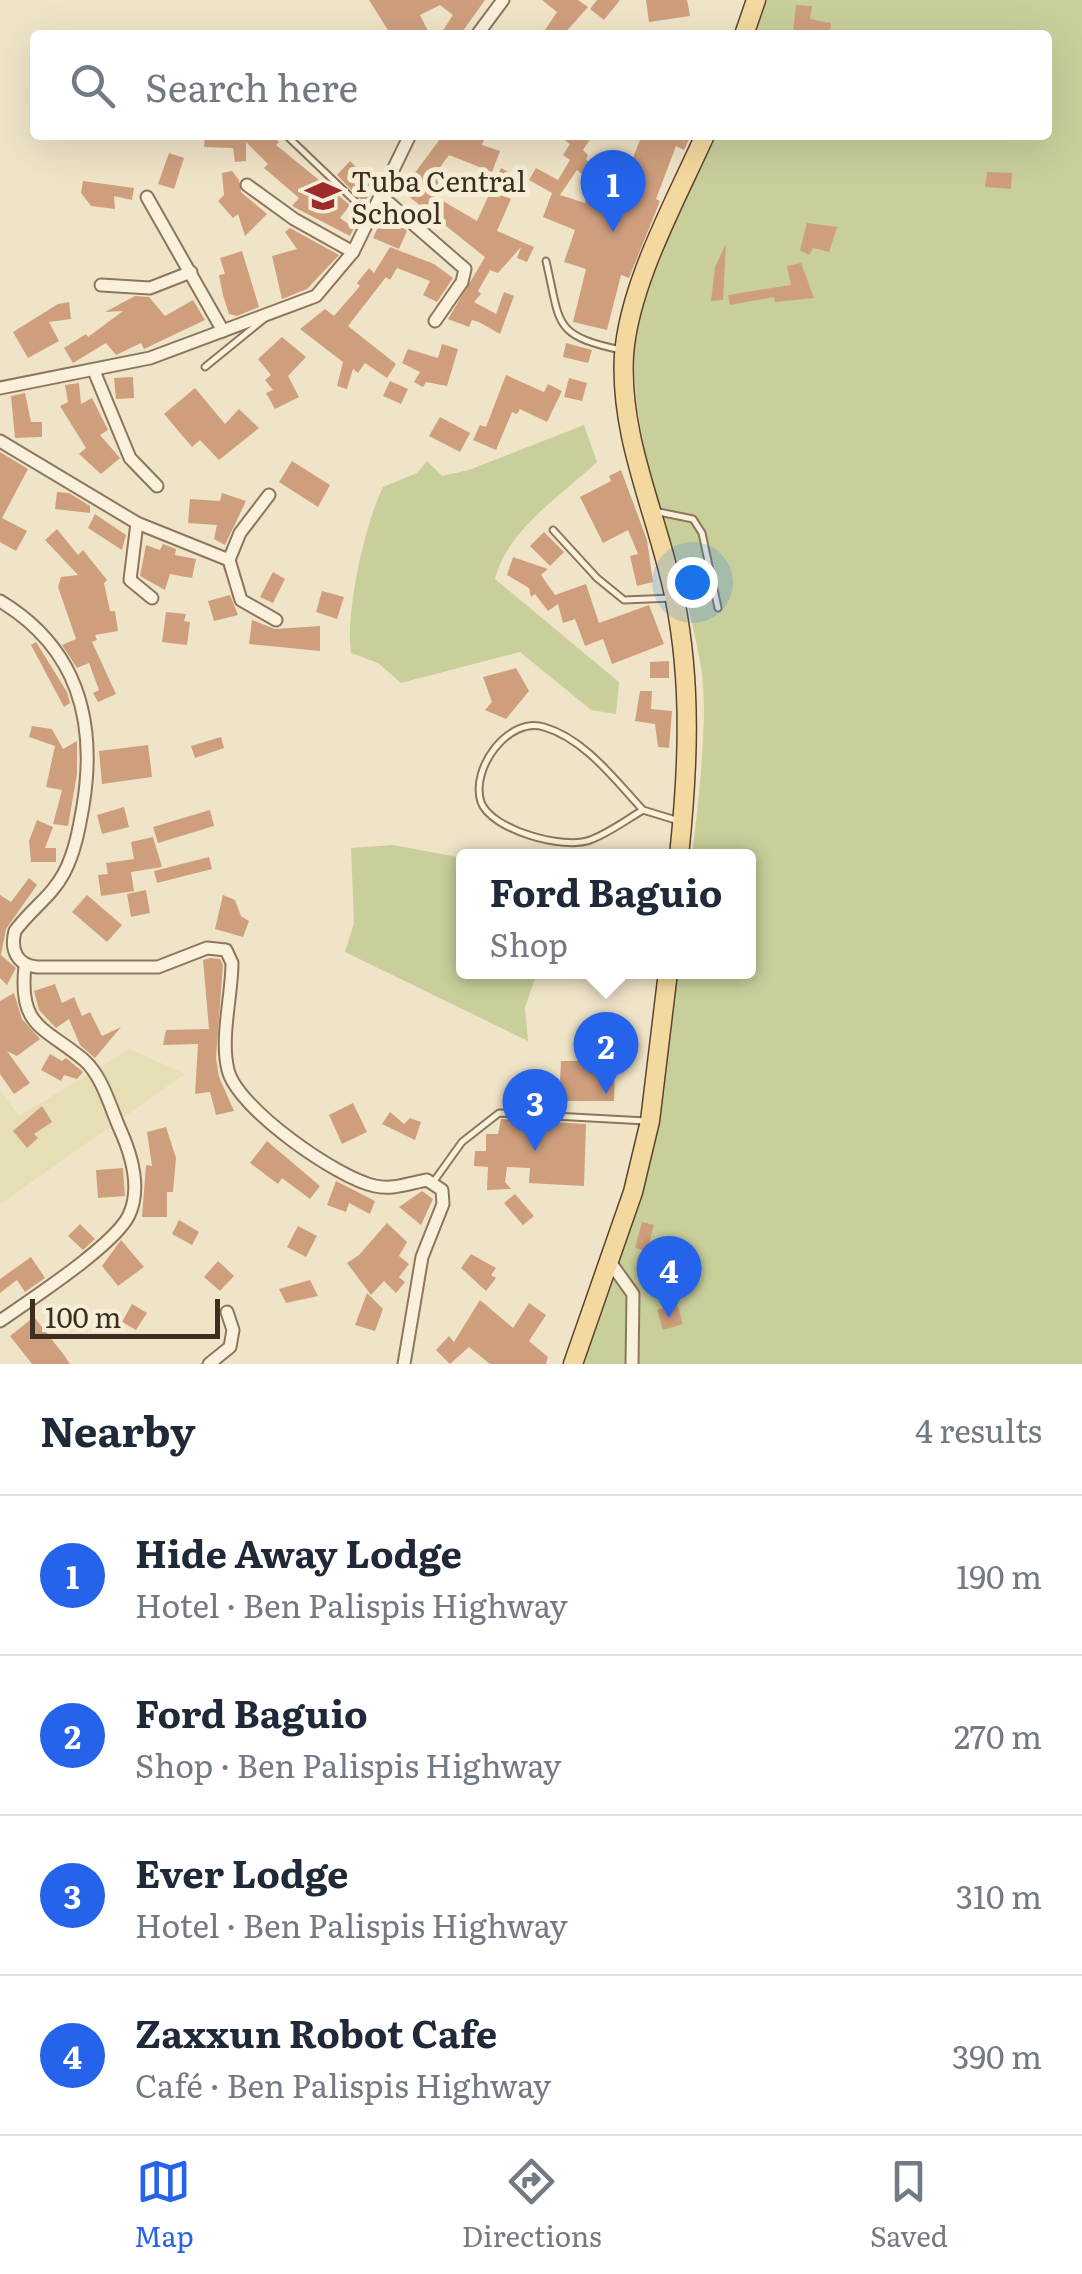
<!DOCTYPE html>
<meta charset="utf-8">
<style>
body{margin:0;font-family:Literata,serif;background:#f6f6f7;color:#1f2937}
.scale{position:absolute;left:30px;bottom:25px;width:190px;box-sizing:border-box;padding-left:10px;border:5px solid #3d2e20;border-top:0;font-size:28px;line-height:35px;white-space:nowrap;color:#3d2e20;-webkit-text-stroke:8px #f7eed8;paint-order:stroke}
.you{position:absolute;left:692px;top:582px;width:35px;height:35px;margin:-25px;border:8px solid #fff;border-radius:50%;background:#1a73e8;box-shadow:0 0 0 15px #1a73e833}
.badge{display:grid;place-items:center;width:65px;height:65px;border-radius:50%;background:#2563eb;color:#fff;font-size:32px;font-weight:700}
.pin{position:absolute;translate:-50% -82px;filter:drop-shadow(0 2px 5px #0008)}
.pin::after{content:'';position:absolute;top:52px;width:35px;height:30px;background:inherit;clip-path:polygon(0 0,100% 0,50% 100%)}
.popup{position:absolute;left:456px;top:849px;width:300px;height:130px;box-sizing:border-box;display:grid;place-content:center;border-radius:10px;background:#fff;filter:drop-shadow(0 2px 8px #0005);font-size:32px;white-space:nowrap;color:#747a83}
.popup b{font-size:38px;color:#1f2937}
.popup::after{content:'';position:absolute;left:50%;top:100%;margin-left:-20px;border:20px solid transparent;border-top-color:#fff}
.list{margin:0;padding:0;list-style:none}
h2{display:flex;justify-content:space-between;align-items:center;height:130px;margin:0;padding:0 40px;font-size:42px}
h2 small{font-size:32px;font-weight:400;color:#747a83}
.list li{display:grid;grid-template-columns:65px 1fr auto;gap:30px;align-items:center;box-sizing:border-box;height:160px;padding:0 40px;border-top:2px solid #e0e1e3}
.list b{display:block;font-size:38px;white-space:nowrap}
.list p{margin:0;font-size:32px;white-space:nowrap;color:#747a83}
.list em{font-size:32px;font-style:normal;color:#747a83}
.icon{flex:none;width:55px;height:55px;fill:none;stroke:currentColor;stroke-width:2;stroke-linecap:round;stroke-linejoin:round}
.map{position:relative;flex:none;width:1082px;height:1364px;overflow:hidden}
.search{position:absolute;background:#fff;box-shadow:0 10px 40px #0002;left:30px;right:30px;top:30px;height:110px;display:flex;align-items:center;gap:25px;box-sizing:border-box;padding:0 35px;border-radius:10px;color:#747a83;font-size:38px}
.sheet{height:770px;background:#fff}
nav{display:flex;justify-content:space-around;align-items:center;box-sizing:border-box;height:140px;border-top:2px solid #e0e1e3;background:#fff;font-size:28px;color:#747a83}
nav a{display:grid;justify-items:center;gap:5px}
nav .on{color:#2563eb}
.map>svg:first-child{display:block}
</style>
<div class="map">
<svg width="1082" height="1364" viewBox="0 0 1082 1364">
<rect width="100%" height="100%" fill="#f0e4c8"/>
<path fill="#e6deb5" d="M130 1049 185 1074 0 1204V1090L19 1116Z"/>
<g fill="#c9cf9b">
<path d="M764 0H1082V1364H579L670 1026 679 972H748V856H692C698 805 709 716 701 667 683 555 626 449 635 333 639 277 687 189 710 135H1047V35H750Z"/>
<path d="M584 425 597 462C562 495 507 530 495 579L619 682 616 714 591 710 520 652 401 683 378 663 351 653C345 614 365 523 383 487L417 473 427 461 442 476 469 470Z"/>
<path d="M393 845 463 858 464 972H537L525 1008 528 1041 345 952 354 923 351 848Z"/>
</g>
<g fill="#cf9f7d" fill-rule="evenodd">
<path d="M369 0H485L460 35H440L453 15 440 5 420 15 430 35H391Z"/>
<path d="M542 0H578L588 7 563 35H552L545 30 557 12Z"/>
<path d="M597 0H620L604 20 590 9Z"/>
<path d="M646 0H687L690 16 649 22Z"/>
<path d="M796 5 812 6 810 19 831 23 829 35 793 32Z"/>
<path d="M205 135H271L279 142 276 145 350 205 340 218 354 228 350 236 292 206 299 198 264 168 268 164 246 142V161L235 162 233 148 204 147Z"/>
<path d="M443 135H477L485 137 482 145 500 151 492 172 449 155 438 170 444 174 431 194 477 221 501 168 512 174 502 195 511 199 497 231 534 247 527 262 517 258 521 247 498 273 490 270 478 291 481 294 474 302 496 314 504 292 514 296 500 334 479 322 472 320 469 327 448 319 485 257 397 187 406 174 411 178Z"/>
<path d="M557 135H593L583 150 588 155 586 160 614 169 609 183 632 191 640 169 630 165 642 135H691L684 150 676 146 656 199 660 201 629 278 621 275 607 330 573 322 586 269 564 262 575 230 543 217 552 193 529 180 536 168 558 180 570 160 563 155 570 144ZM577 170 592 182 585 203 560 195Z"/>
<path d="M169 153 184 158 174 189 158 184Z"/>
<path d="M350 161 375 186 364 203 337 175Z"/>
<path d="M232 171 239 180 241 192 267 214 245 236 238 214 233 218 218 201 224 195 222 173Z"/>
<path d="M987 172 1012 173 1011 189 985 187Z"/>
<path d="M83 181 134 188 132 200 114 196 115 209 91 206 81 193Z"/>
<path d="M385 212 407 231 399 249 373 238Z"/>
<path d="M807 223 837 227 829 252 813 248 809 255 800 250Z"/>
<path d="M290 228 339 255 307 289 282 299 272 256 297 249 285 232Z"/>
<path d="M726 244 723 300 711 301 715 267Z"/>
<path d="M390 247 434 264 453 278 437 302 423 295 430 281 397 268 390 280 386 277 348 326 396 364 387 378 365 363 358 373 353 369 347 389 337 386 343 362 300 329 325 309 334 316 360 286 357 283 369 268 374 273Z"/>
<path d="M242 251 259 307 237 316 229 314 223 295 219 275 225 274 220 258Z"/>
<path d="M801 263 814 298 775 302 774 297 730 305 728 295 791 285 787 266Z"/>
<path d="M135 296 149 297 165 316 193 300 205 320 144 349 141 343 116 355 106 343 73 363 64 348 86 334 88 337 123 311 105 312Z"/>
<path d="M69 302 71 319 49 322 59 341 28 358 13 332 58 304Z"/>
<path d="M282 337 306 357 288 376 299 397 275 409 266 393 273 390 265 380 271 375 258 359Z"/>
<path d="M566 343 592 350 588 363 563 357Z"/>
<path d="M442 344 458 349 447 386 426 382 423 387 414 382 420 372 402 363 408 349 438 358Z"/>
<path d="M506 375 544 392 548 384 562 391 547 422 520 409 517 414 512 412 496 450 473 440 480 425 486 427Z"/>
<path d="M133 377 134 398 116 399 114 378Z"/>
<path d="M569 378 587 383 582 401 564 397Z"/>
<path d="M390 381 408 389 401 404 383 396Z"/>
<path d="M79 383 81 404 92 398 108 430 100 435 120 458 101 474 79 454 86 448 60 406 68 402 65 385Z"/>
<path d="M195 388 225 424 239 409 259 428 219 460 200 440 192 447 164 414Z"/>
<path d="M25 393 31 422H42V437L15 438 11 396Z"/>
<path d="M440 417 470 433 460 452 429 436Z"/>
<path d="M0 452 28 469 2 518 27 531 16 551 0 542Z"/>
<path d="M292 461 330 485 318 507 279 482Z"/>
<path d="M621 470 647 540 653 582 637 586 630 556 638 554 628 530 603 543 580 497 611 481 609 476Z"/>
<path d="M57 492 69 493 90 506V513L55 509Z"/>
<path d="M222 493 246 501 225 545 214 539 217 525 188 523 190 499 220 501Z"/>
<path d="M95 514 126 535 122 550 88 528Z"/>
<path d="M57 529 78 555 83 550 107 580 104 583 110 611H115L118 631 95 635 97 640 92 642 116 694 98 702 93 693 99 690 89 663 77 668 62 645 76 639 58 587 61 577 78 575 45 540Z"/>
<path d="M544 532 564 552 550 566 530 546Z"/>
<path d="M163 544 176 549 175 555 196 559 192 578 170 574 165 590 140 576 146 545 160 550Z"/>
<path d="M513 557 548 569 541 575 555 595 586 584 599 623 649 605 664 644 612 664 603 639 585 646 575 619 563 623 558 604 548 611 535 594 531 597 529 588 507 575Z"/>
<path d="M273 572 285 579 273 603 260 597Z"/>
<path d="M322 591 344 597 337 619 316 612Z"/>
<path d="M230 595 238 615 214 621 208 601Z"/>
<path d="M166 612 186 614 184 621 190 622 187 645 162 642Z"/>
<path d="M252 620 275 629 320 626V651L249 644Z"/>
<path d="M36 642 67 692 70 703 64 707 31 645Z"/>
<path d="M669 661V678H650V662Z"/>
<path d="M516 668 529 691 506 719 485 710 492 702 483 677Z"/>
<path d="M640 691H652L651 709 672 711 669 748 658 747 655 724 635 721Z"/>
<path d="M32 726 52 729 63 749 77 741V774L68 826 53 824 62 790 46 787 55 746 29 737Z"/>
<path d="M221 737 224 748 195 758 191 746Z"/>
<path d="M148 745 152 777 102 784 99 751Z"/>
<path d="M124 807 129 827 102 834 97 815Z"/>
<path d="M210 810 214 826 158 843 153 827Z"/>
<path d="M37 820 53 827 45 848H56V862H31L29 841Z"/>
<path d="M153 837 162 867 131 872 134 891 101 896 98 875 108 874 106 863 134 859 131 842Z"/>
<path d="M209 857 212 869 157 883 154 871Z"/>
<path d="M29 878 37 885 6 929 1 955 16 968 7 985 0 978V895L11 902Z"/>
<path d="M146 890 150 913 131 917 127 894Z"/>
<path d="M87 895 122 925 107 942 72 912Z"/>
<path d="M223 895 235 900 241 916 249 921 243 937 215 929Z"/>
<path d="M210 958 220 959 223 965 216 1058 219 1077 234 1111 216 1115 210 1092 195 1094 198 1044 163 1045 166 1030 209 1029 203 960Z"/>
<path d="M55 984 62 1003 74 997 82 1016 90 1012 102 1036 121 1027 95 1058 80 1045 69 1019 56 1028 39 1010 34 991Z"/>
<path d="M14 993 22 1019 40 1039 17 1056 7 1051 30 1083 14 1094 0 1074V1001Z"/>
<path d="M50 1054 62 1061 66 1058 83 1072 77 1079 64 1075 61 1081 41 1070Z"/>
<path d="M561 1061H615L614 1101H559Z"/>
<path d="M353 1103 367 1132 342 1144 329 1115Z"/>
<path d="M42 1106 52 1122 34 1134 38 1138 27 1148 13 1131Z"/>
<path d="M390 1112 404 1124 410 1118 421 1122 415 1140 382 1124Z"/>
<path d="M501 1119 586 1124 584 1186 529 1183 530 1168 507 1167 505 1182 511 1189 487 1190 488 1167 474 1166 475 1151H486V1134H498Z"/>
<path d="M166 1127 176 1158 173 1192H167V1217H142L146 1165 152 1166 147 1132Z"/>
<path d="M267 1141 320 1186 310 1199 282 1178 278 1184 250 1163Z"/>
<path d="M123 1168 125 1196 98 1198 96 1170Z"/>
<path d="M336 1181 375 1201 370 1214 349 1203 346 1212 327 1205Z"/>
<path d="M422 1191 433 1199 421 1225 399 1207Z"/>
<path d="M515 1194 534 1216 523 1225 504 1203Z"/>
<path d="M179 1220 199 1232 192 1245 172 1234Z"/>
<path d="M642 1222 654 1225 647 1251 635 1248Z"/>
<path d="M387 1223 407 1242 399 1256 409 1264 399 1277 405 1282 396 1293 384 1281 371 1295 347 1263 359 1255Z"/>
<path d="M80 1224 95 1239 83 1250 68 1236Z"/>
<path d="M298 1226 317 1236 306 1257 287 1247Z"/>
<path d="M121 1240 144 1267 118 1286 102 1266Z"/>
<path d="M471 1254 496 1268 491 1275 496 1278 486 1291 461 1268Z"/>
<path d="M31 1257 45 1278 25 1292 17 1280 0 1293V1279Z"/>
<path d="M218 1261 234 1276 220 1291 204 1277Z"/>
<path d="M310 1280 318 1296 286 1303 279 1289Z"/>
<path d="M367 1293 383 1309 375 1331 355 1325Z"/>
<path d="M480 1300 513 1328 529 1303 546 1315 529 1341 548 1357 546 1364H490L469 1347 450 1364 436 1350 449 1336 454 1342Z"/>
<path d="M132 1304 147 1313 136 1330 122 1322Z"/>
<path d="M677 1304 683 1324 663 1330 657 1310Z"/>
<path d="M34 1317 64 1355 70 1364H32L10 1336Z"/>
</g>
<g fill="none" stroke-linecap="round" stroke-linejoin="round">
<defs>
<g id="lane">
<path d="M286 135 355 201 364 225"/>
<path d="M546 261C561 325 552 335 621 350"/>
<path d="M205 367 264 319"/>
<path d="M654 511 693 519 702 533 718 608"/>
<path d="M553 530 597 578 624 600 672 598"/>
<path d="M643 810C615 780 585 739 544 727 509 716 470 768 481 802 491 830 564 850 590 840 609 833 626 820 643 810L679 821"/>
<path d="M434 1181 462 1142 499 1113 646 1121"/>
</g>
<g id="street">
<path d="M477 35 503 0"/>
<path d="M247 185 294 219 353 252"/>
<path d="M381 196 465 269 462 282 435 321"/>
<path d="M147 197 223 331"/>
<path d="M101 285 150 288 191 272"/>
<path d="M94 371 130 458 157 486"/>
<path d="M0 388 150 358 316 296 353 252 410 135"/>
<path d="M0 441 137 523 229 560 241 600 276 620"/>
<path d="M137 523 130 580 152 598"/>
<path d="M229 560 240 533 269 495"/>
<path d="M0 601C78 648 97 721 83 806 79 829 75 852 64 873 52 896 30 910 15 931 10 950 17 965 37 967H158L207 948 226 950 232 963C232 995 220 1038 228 1070 237 1108 337 1178 375 1186 393 1190 410 1183 427 1180L442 1190 443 1204 422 1257 404 1364"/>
<path d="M610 1262 633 1294 632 1364"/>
<path d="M0 1321C30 1300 115 1245 129 1215 142 1187 131 1153 119 1127 110 1106 102 1076 84 1060 45 1027 18 1028 25 966"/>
<path d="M209 1364 230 1347 233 1330 227 1312"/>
</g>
<g id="primary">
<path d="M744 35 756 0"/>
<path d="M679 856C688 770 692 685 675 600 659 518 619 440 624 355 629 284 676 200 705 135"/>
<path d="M573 1364 633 1192 650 1121 668 972"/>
</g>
</defs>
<use href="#lane" stroke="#8d765c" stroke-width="9"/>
<use href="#street" stroke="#8d765c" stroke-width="15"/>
<use href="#primary" stroke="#5b4430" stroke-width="21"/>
<use href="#lane" stroke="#faf1dc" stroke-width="5"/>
<use href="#street" stroke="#faf1dc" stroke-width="11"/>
<use href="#primary" stroke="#f3d9a0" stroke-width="18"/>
</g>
<defs>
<symbol id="school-bare" viewBox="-9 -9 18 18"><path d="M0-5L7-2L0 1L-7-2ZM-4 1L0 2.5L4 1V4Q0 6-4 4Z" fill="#9e2a2b" stroke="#f7eed8" stroke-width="2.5" paint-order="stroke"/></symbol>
</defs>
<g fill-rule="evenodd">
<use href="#school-bare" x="298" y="171" width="50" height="50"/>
</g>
<g text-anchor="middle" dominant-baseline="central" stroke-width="10" stroke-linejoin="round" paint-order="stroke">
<g font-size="28" fill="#3d2e20" stroke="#f7eed8" text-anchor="start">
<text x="351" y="180">Tuba Central<tspan x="351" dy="32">School</tspan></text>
</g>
</g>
</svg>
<div class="scale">100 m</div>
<div class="you"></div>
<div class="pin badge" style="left:613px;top:232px">1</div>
<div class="pin badge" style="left:606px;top:1094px">2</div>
<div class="popup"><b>Ford Baguio</b>Shop</div>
<div class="pin badge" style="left:535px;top:1151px">3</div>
<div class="pin badge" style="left:669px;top:1318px">4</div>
<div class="search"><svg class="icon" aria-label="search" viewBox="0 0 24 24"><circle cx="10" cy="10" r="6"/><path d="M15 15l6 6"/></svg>Search here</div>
</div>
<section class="sheet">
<h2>Nearby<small>4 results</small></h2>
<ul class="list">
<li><span class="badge">1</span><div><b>Hide Away Lodge</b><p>Hotel · Ben Palispis Highway</p></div><em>190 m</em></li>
<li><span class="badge">2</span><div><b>Ford Baguio</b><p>Shop · Ben Palispis Highway</p></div><em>270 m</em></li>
<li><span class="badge">3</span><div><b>Ever Lodge</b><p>Hotel · Ben Palispis Highway</p></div><em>310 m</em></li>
<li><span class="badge">4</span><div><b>Zaxxun Robot Cafe</b><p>Café · Ben Palispis Highway</p></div><em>390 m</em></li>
</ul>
</section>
<nav>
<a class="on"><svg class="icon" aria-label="map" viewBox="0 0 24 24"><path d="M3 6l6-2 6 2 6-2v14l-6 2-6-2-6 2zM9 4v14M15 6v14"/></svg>Map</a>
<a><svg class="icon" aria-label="directions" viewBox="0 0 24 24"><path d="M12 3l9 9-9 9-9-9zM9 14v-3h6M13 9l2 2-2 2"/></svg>Directions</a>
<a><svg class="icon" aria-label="saved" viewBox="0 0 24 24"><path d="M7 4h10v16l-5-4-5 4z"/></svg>Saved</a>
</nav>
